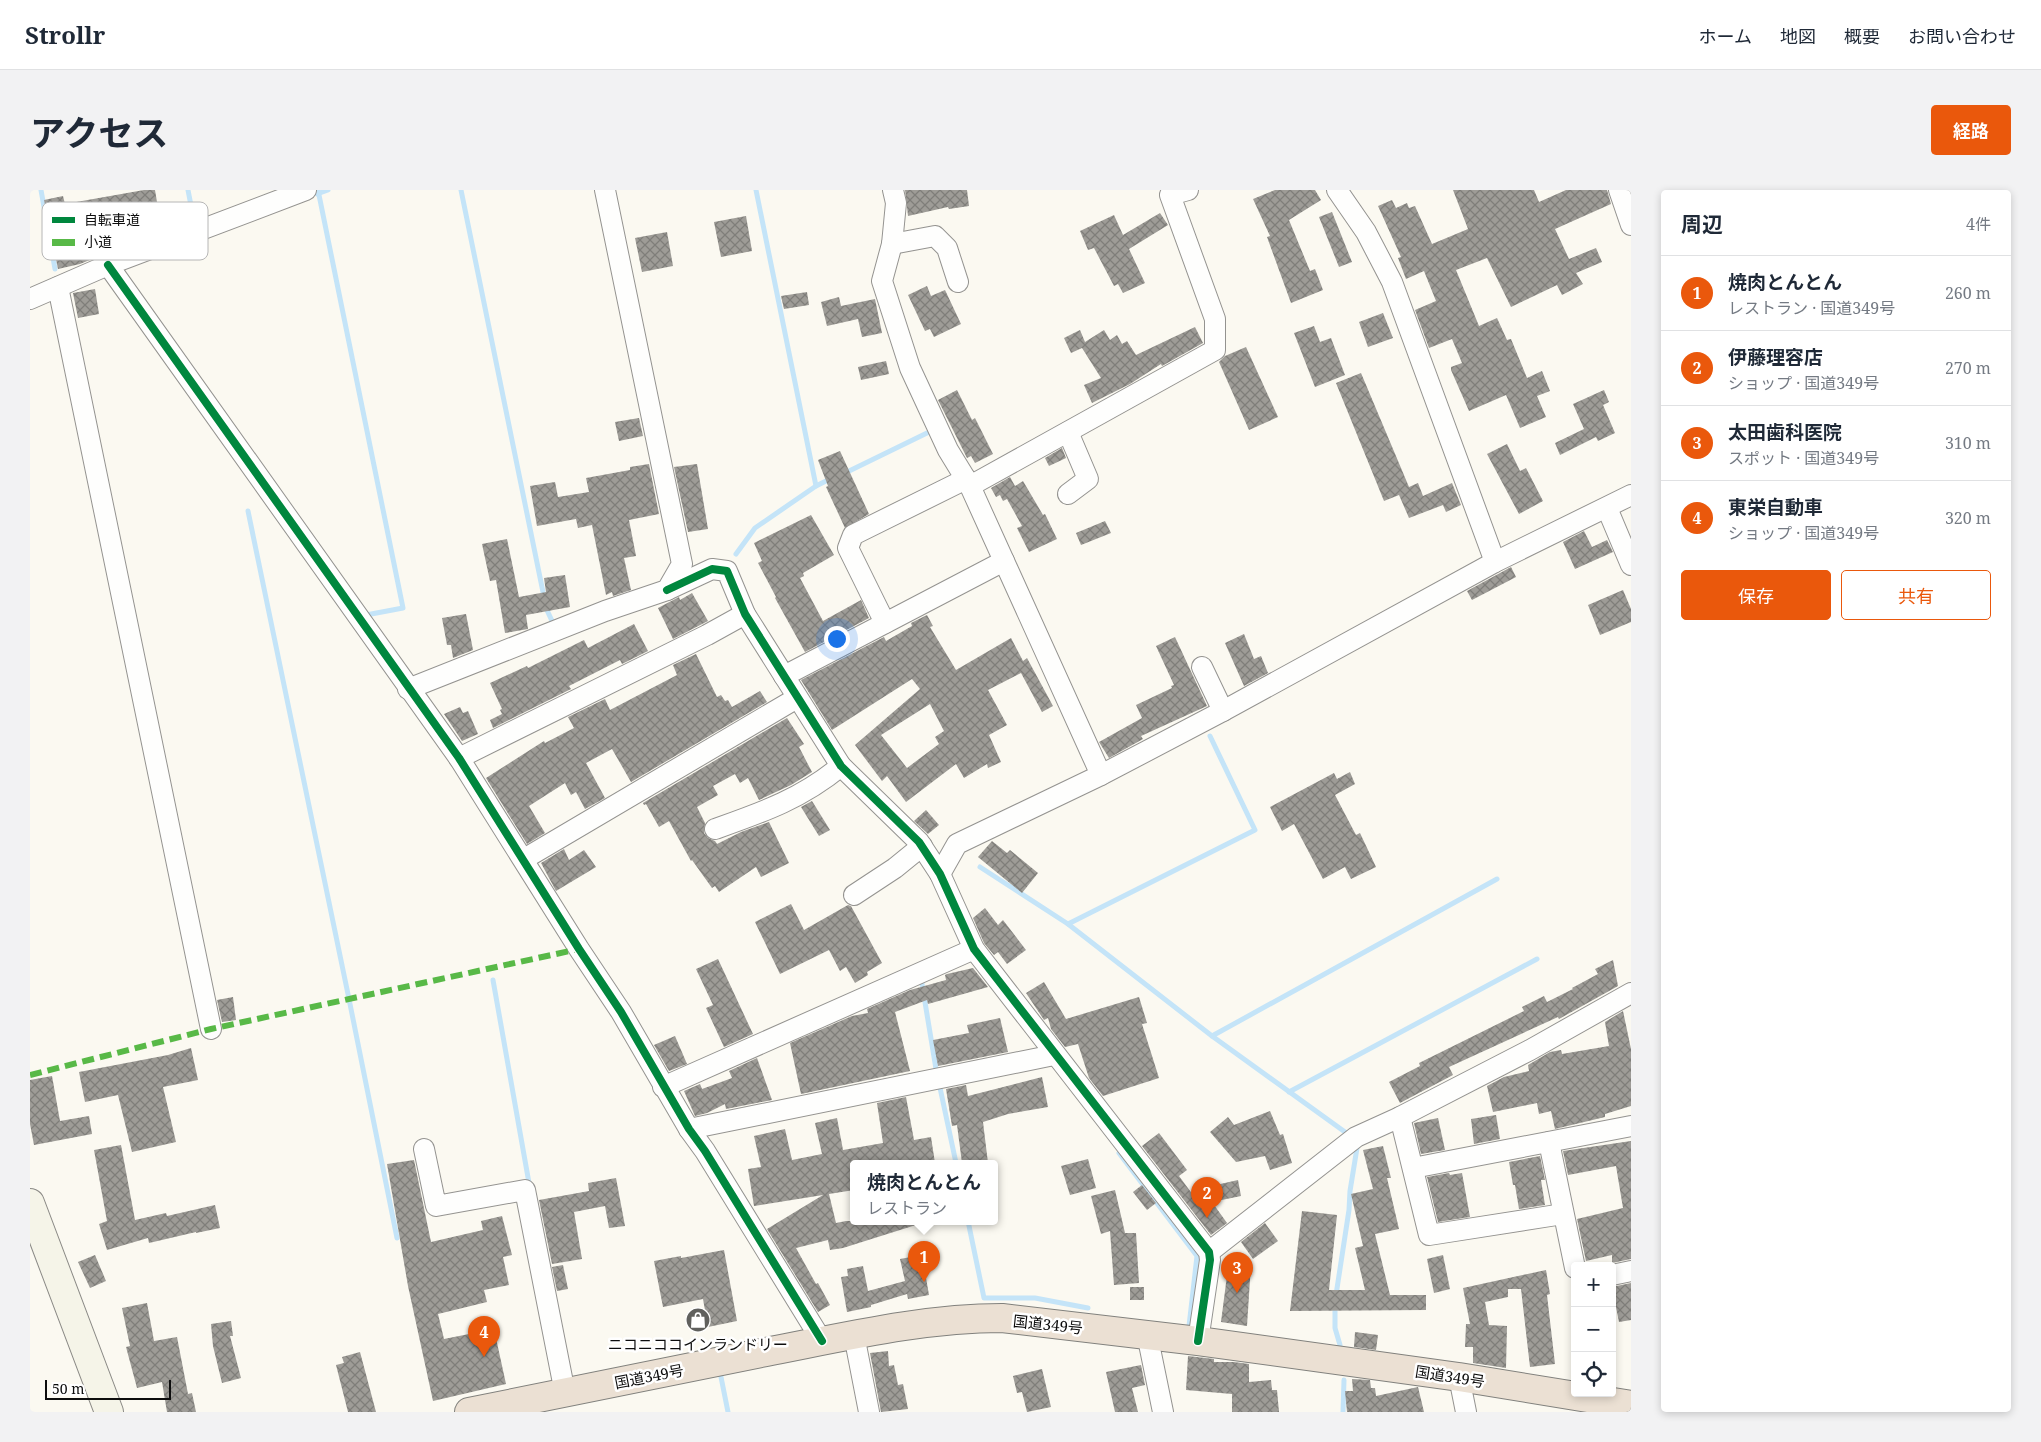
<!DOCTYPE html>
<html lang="ja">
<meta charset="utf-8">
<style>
body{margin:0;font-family:"Noto Serif","Noto Sans JP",serif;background:#f2f2f3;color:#1f2937}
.controls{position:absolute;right:15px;bottom:15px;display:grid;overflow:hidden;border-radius:5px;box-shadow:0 2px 8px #0003}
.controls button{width:45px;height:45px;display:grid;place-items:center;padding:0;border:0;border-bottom:1px solid #e0e1e3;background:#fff;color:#1f2937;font:25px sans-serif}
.scale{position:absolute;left:15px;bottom:12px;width:126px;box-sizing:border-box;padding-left:5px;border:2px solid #0d0d0d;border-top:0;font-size:14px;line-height:18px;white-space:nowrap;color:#0d0d0d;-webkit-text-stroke:4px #fff;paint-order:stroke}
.you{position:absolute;left:806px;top:448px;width:18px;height:18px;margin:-12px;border:4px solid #fff;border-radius:50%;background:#1a73e8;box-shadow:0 0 0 8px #1a73e833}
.badge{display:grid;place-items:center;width:32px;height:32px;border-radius:50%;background:#ea580c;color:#fff;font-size:16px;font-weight:700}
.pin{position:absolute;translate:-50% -41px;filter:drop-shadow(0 1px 2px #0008)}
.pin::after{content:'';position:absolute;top:26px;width:18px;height:15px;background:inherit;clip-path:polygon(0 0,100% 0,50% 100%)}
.popup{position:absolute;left:820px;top:970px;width:148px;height:65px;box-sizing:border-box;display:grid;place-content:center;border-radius:5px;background:#fff;filter:drop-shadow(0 1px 4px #0005);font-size:16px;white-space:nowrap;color:#747a83}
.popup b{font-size:19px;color:#1f2937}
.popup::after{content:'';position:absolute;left:50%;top:100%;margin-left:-10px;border:10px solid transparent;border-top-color:#fff}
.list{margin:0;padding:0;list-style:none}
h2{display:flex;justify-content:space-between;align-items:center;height:65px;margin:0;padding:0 20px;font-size:21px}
h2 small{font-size:16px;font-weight:400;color:#747a83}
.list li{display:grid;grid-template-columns:32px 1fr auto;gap:15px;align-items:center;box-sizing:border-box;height:75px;padding:0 20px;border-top:1px solid #e0e1e3}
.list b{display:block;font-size:19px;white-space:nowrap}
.list p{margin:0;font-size:16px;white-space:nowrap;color:#747a83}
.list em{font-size:16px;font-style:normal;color:#747a83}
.actions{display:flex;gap:10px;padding:15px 20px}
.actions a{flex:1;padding:11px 0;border:1px solid #ea580c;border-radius:5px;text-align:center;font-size:18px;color:#ea580c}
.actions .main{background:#ea580c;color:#fff}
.icon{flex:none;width:28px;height:28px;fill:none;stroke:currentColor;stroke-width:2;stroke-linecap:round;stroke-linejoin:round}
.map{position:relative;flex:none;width:1601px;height:1222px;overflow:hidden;border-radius:5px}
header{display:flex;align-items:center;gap:30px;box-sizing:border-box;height:70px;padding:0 25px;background:#fff;border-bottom:1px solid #e0e1e3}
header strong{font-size:24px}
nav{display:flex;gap:28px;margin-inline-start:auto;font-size:18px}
.intro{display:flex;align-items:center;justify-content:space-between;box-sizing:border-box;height:120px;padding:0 30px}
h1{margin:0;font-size:35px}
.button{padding:12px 22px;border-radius:5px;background:#ea580c;color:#fff;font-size:18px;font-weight:700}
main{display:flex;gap:30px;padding:0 30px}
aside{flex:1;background:#fff;border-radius:5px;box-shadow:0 2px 8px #0003}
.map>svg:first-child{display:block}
</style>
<header>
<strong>Strollr</strong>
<nav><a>ホーム</a><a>地図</a><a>概要</a><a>お問い合わせ</a></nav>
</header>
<div class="intro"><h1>アクセス</h1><a class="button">経路</a></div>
<main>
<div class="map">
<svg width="1601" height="1222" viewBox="0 0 1601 1222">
<defs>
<pattern id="building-cross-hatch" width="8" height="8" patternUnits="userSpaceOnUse" patternTransform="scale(1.25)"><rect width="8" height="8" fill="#9e9c97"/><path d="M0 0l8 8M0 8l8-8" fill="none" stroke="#7f7e7a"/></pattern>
</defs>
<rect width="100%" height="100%" fill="#fbf9f1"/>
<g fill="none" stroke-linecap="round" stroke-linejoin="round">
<g stroke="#c4e4f8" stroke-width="5">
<path d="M11 0 25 79"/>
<path d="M158 0 164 31"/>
<path d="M288 0 373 418 336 425"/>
<path d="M431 0 514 407"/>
<path d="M726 0 786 296"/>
<path d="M287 4 298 0"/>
<path d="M815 283 897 243"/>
<path d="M218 321 319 809 367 1048"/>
<path d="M706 364 725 338 786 296 800 289"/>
<path d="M515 416 523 433"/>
<path d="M950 677 1038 734 1182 846 1315 942"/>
<path d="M1038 734 1225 640 1180 546"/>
<path d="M463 790 499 993"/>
<path d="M892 794 907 885"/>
<path d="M1182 846 1467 689"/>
<path d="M909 893 926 973"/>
<path d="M1259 902 1507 769"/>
<path d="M1089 963 1167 1066 1159 1136"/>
<path d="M938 1031 954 1108H1005L1058 1118"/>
<path d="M1306 1105 1319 1020 1320 1001 1327 958"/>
<path d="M1305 1116V1138L1310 1155"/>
<path d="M691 1187 698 1222"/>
<path d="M1313 1222 1314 1190"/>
</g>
</g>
<g fill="url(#building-cross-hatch)" fill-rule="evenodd">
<path d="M114 0H125L131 36 95 43 97 53 73 58 74 64 50 74 28 79 14 10 33 6 35 14Z"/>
<path d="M875 0H937L939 16 919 19 918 17 878 26Z"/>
<path d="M1245 0H1285L1291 10 1259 30 1280 81 1285 79 1293 100 1261 113 1237 47 1240 46 1223 9Z"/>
<path d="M1423 0H1504L1509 12 1536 0H1577L1581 14 1525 39 1539 69 1566 58 1572 72 1546 83 1553 94 1532 105 1527 95 1481 117 1457 68 1426 80 1449 136 1467 128 1477 150 1481 149 1497 188 1512 181 1520 201 1507 206 1516 227 1490 238 1476 205 1439 221 1421 180V177L1432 173 1422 149 1399 158 1385 120 1406 111 1394 81 1376 89 1368 68 1371 67 1348 16 1362 10 1366 18 1377 13 1379 18 1385 16 1402 54 1438 39Z"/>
<path d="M1302 22 1322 72 1309 77 1289 27Z"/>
<path d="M1130 23 1138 35 1099 59 1115 93 1093 103 1088 94 1084 96 1064 58 1058 60 1050 41 1084 25 1093 45Z"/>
<path d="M716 26 722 61 691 67 684 32Z"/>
<path d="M637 42 643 76 612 82 605 48Z"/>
<path d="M897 96 901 106 915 100 931 134 904 147 900 139 895 141 878 105Z"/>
<path d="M65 99 69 124 48 128 43 103Z"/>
<path d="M777 102 779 115 754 119 751 106Z"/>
<path d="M809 107 811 116 845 109 852 143 832 147 828 129 797 136 791 112Z"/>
<path d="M1353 123 1363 148 1338 157 1329 132Z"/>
<path d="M1284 136 1290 152 1301 148 1315 185 1285 197 1264 143Z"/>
<path d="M1165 137 1173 153 1132 176 1131 174 1100 194 1062 213 1054 195 1071 188 1052 158 1041 163 1034 148 1050 140 1055 152 1074 140 1080 150 1087 145 1092 154 1097 151 1106 165Z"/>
<path d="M1216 157 1248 227 1219 240 1189 172 1195 166Z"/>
<path d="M856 171 859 184 831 190 828 177Z"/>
<path d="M1331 183 1379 297 1388 293 1393 306 1422 293 1431 315 1416 322 1413 315 1379 328 1369 305 1354 311 1306 193Z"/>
<path d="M927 200 942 230 945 228 963 264 945 273 941 266 937 268 908 210Z"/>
<path d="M1574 200 1579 212 1573 215 1585 243 1568 251 1566 247 1530 265 1525 253 1554 239 1543 214Z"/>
<path d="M609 228 613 246 589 251 585 232Z"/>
<path d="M1477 254 1490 281 1496 278 1513 311 1489 324 1457 264Z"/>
<path d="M1032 258 1036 268 1019 276 1015 268Z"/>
<path d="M810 261 839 324 815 338 796 297 798 296 788 270Z"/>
<path d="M619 274 629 324 599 330 606 366 594 368 601 400 583 406 582 402 576 405 562 335 548 338 546 329 507 336 500 296 525 292 528 307 559 302 556 288 600 280V277Z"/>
<path d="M667 274 678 339 658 342 644 277Z"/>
<path d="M980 287 985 296 993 291 1013 325 1015 324 1027 349 999 362 987 338 992 336 977 309 973 311 970 305 966 307 961 298Z"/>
<path d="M781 325 804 365 773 383 774 386 770 388 793 431 831 410 839 428 775 462 745 408 746 407 728 373 732 371 724 353Z"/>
<path d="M1075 331 1081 343 1051 355 1046 343Z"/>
<path d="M1554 341 1562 357 1577 350 1583 362 1545 379 1533 352Z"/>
<path d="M477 349 489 407 516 402 514 388 535 385 540 417 496 425 498 439 475 443 466 390 460 391 452 354Z"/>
<path d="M1481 377 1486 387 1442 410 1437 401Z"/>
<path d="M1593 400 1601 419V432L1570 445 1558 415Z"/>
<path d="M662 403 678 431 643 449 628 418 649 407 650 410Z"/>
<path d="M436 424 443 460 423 468 421 455H417L412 428Z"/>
<path d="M897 425 903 436 900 437 926 480 981 448 993 471 997 468 1023 516 1012 522 991 483 958 500 977 535 959 545 971 572 958 578 957 574 934 588 926 574 876 612 857 586 852 591 825 555 890 499 882 489 802 540 771 490 854 447 856 451 882 436 881 433ZM900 514 914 541 905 547 909 554 877 578 851 545Z"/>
<path d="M604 434 618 461 592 474 590 470 539 496 541 499 463 538 460 530 472 524 470 520 472 519 460 493 497 476 498 478 554 450 558 458Z"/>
<path d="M1214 444 1224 469 1231 466 1238 483 1214 496 1195 453Z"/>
<path d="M1145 447 1177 516 1111 546 1113 549 1079 568 1069 552 1112 528 1106 515 1142 498 1141 496 1144 495 1126 456Z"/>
<path d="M666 464 687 507 691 505 695 511 698 510 702 517 730 501 737 512 601 592 582 559 556 573 575 608 555 619 546 602 541 605 535 593 499 616 515 643 497 654 456 588 514 551 515 553 544 538 538 527 575 509 580 520 647 485 643 475Z"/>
<path d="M430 517 433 523 438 521 448 544 432 551 414 524Z"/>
<path d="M757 528 774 554 769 557 782 582 761 595 729 610 718 588 710 593 705 584 683 596 688 605 667 617 675 633 674 643 678 648 685 651 687 654 711 642 739 632 759 673 731 687 726 677 689 702 685 696 682 698 662 670 661 671 639 631 629 637 616 614 614 615 613 613Z"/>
<path d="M1320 582 1325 594 1305 605 1326 645 1330 643 1346 677 1321 689 1315 677 1293 689 1264 634 1252 641 1240 617 1304 583 1307 589Z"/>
<path d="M782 611 800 640 789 646 771 617Z"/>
<path d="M896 620 909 635 898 644 884 631Z"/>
<path d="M962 651 977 663 980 660 1008 683 992 703 948 667Z"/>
<path d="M534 659 539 670 554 660 566 677 526 701 511 673Z"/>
<path d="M761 714 774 740 818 715 821 716 852 773 837 782 838 785 825 793 816 777 810 781 799 760 750 784 725 732Z"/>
<path d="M955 718 968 735 973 730 996 760 977 774 968 762 964 765 954 753 943 728Z"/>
<path d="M688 769 723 844 694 857 676 818 683 815 666 779Z"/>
<path d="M1583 770 1588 796 1529 829 1528 827 1419 877 1423 885 1370 913 1359 892 1390 876 1389 873 1494 821 1492 817 1514 806 1517 812 1543 799 1542 798 1568 784 1565 779Z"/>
<path d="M943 778 958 797 898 814 897 810 865 822 880 881 771 904 760 853 822 826 838 823 837 819 880 800 916 790 915 785 917 784Z"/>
<path d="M1014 792 1036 829 1109 807 1117 833 1112 834 1129 888 1073 906 1059 888 1048 854 1035 857 1021 839 1018 828 1014 830 996 803Z"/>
<path d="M203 807 206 830 192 832 187 810Z"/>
<path d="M1593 821 1601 859V916L1575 924V927L1525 939 1521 921 1509 924 1507 913 1463 922 1457 896 1474 887 1499 881 1498 875 1520 862 1531 860 1532 864 1579 856 1575 832Z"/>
<path d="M970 828 978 862 908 876 903 850 939 843 937 835Z"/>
<path d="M645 846 657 874 639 881 624 855Z"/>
<path d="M161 858 168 890 133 897 146 952 102 962 88 905 55 912 49 882 138 865Z"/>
<path d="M727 868 742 910 696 919 695 914 677 923 665 926 654 901 670 894 672 899 702 888 699 881Z"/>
<path d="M22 886 30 931 59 926 62 944 4 955 0 934V890Z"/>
<path d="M1012 887 1018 917 978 924 953 932 958 973H932L927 935 922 936 916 899 936 895 938 906Z"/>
<path d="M876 907 884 950 901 947 905 973H820L824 1000 799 1004 806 1033 816 1031H889V1034L813 1058 800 1060 798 1050 766 1058 786 1094 788 1093 800 1115 788 1122 737 1039 793 1005 724 1016 718 979 731 977 724 946 755 939 762 970 792 964 785 933 807 928 813 960 853 953 847 913Z"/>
<path d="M1240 921 1250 945 1253 944 1262 973 1240 980 1235 966 1206 972 1180 942 1198 927 1204 935Z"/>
<path d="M1466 925 1470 949 1444 954 1441 929Z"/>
<path d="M1408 928 1415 960 1391 964 1384 933Z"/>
<path d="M1129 943 1157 980 1149 986 1166 1009 1186 995 1208 990 1211 1006 1182 1012 1197 1033 1181 1045 1112 956Z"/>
<path d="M1601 951V1069L1582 1073V1065L1556 1071 1547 1029 1593 1018 1586 976 1538 985 1533 961Z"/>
<path d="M91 955 105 1030 136 1023 137 1026 185 1015 190 1038 166 1043V1042L119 1053 118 1048 77 1060 69 1034 77 1031 64 960Z"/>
<path d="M1353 956 1361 988H1357L1369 1039 1345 1044 1360 1105H1396V1120L1260 1121 1272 1021 1307 1025 1299 1100H1335L1325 1058 1333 1056 1321 1004 1343 999 1333 960Z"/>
<path d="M1510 966 1515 990H1511L1515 1015 1489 1019 1485 995H1483L1479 972Z"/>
<path d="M1058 969 1066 998 1040 1005 1031 976Z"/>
<path d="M384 970 401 1052 453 1040 451 1031 472 1026 482 1065 473 1067 479 1095 454 1100 457 1112 408 1124 414 1149 464 1139 476 1194 403 1211 378 1096 357 974Z"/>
<path d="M1419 983 1420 985 1432 983 1440 1027 1408 1032 1397 987Z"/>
<path d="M586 988 595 1036 579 1038 575 1016 544 1022 552 1069 522 1074 509 1010 559 1001 558 993Z"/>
<path d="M1112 995 1126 1013 1117 1020 1103 1002Z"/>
<path d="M1085 1000 1095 1043H1106L1109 1093 1084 1095 1080 1041 1071 1044 1061 1006Z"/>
<path d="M1235 1033 1248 1051 1223 1069 1211 1052Z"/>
<path d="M694 1060 707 1131 678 1137 673 1109 633 1117 624 1071 651 1066V1068Z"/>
<path d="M65 1065 76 1091 60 1098 48 1072Z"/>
<path d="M892 1065 899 1105 878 1109 877 1104 841 1115V1117L817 1122 811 1087 818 1086 817 1079 833 1076 838 1101 875 1091 870 1069Z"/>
<path d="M1413 1065 1420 1099 1404 1103 1397 1069Z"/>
<path d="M1199 1070 1221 1074 1217 1136 1191 1132Z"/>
<path d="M533 1075 538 1099 527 1101 522 1077Z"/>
<path d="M1516 1080 1520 1104 1517 1105 1525 1174 1500 1177 1491 1099H1478V1107L1455 1112 1459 1135 1477 1136 1476 1178 1443 1173V1157H1435L1436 1134H1440L1433 1098Z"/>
<path d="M1601 1093V1130L1589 1132 1582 1097Z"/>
<rect x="1100" y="1097" width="14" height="13"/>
<path d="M117 1113 124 1151 147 1147 158 1204 162 1203 166 1222H137L132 1192 107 1198 96 1157 100 1156 92 1118Z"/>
<path d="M201 1131 203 1146H200L211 1188 192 1193 183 1156 181 1134Z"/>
<path d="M1325 1142 1348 1145 1346 1160 1324 1157Z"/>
<path d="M858 1161 859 1176 864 1175 868 1195 873 1194 878 1219 851 1222 840 1163Z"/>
<path d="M330 1162 346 1222H318L306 1175 314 1173 312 1167Z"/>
<path d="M1158 1166 1184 1169V1172H1204L1219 1174V1192L1241 1190 1242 1200H1247L1249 1222H1202V1204L1156 1200Z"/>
<path d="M1111 1175 1115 1195 1102 1198 1108 1222H1085L1076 1182Z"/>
<path d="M1012 1179 1021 1217 997 1222 992 1202 987 1203 983 1186Z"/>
<path d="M1322 1189 1340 1190 1341 1198H1345L1346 1206 1388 1197 1394 1222H1317L1315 1201H1323Z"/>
</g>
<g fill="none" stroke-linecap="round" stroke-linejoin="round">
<defs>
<g id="street">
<path d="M863 0 866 13 862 54 852 91 880 178 918 260 940 296"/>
<path d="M1307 0 1336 42 1362 92 1465 372"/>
<path d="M1589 0 1601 35"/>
<path d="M862 54 905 46 917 58 928 92"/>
<path d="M78 75 429 568 549 759 591 822 659 939 675 961 792 1151"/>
<path d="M28 97 181 839"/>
<path d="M0 109 78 75 276 0"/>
<path d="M1038 242 1058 289 1038 304"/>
<path d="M1577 318 1601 375"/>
<path d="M637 400 682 379 697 381 715 424 811 576 889 652 910 684 944 759 1179 1062 1180 1070 1168 1151"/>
<path d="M855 433 818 358 823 345 936 289"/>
<path d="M1172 477 1193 521"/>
<path d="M754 486 974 371"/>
<path d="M378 499 575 421 637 400 652 374 575 0"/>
<path d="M429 568 677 445 715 424"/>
<path d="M1071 585 940 296 1185 160V129L1140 5 1158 0"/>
<path d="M685 639C733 622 771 609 811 576"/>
<path d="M494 669 767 508"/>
<path d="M910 684 927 654 1071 585 1193 521 1465 372 1601 305"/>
<path d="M824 705 865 678 892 656"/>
<path d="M633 897 944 759"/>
<path d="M1370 927 1399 1045 1533 1024"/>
<path d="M659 939 1024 865"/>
<path d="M1519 952 1545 1078"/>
<path d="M394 959 406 1016 495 1000 535 1203"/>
<path d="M1383 978 1601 936"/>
<path d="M1179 1062 1326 947 1370 927 1500 860 1601 803"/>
<path d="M1582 1085 1601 1081"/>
<path d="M1117 1144 1133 1222"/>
<path d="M824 1145 839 1222"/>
<path d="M1429 1187 1436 1222"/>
</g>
<path id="secondary" d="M0 1013 79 1222"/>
<path id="highway" d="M439 1222C538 1202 637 1182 736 1162 814 1147 893 1128 972 1128L1168 1151 1429 1187 1601 1215"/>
</defs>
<use href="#street" stroke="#949390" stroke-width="22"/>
<use href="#secondary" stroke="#8b8a86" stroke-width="30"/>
<use href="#highway" stroke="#81817d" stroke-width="30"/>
<use href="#street" stroke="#fefefd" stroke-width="20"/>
<use href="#secondary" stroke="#f5f4e8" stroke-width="28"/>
<use href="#highway" stroke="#ebe0d3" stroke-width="28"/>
<path stroke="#58b947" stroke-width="6" stroke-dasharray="12 6" stroke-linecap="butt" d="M0 885 181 839 549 759"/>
<defs>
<g id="cycleway">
<path d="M78 75 429 568 549 759 591 822 659 939 675 961 792 1151"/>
<path d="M637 400 682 379 697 381 715 424 811 576 889 652 910 684 944 759 1179 1062 1180 1070 1168 1151"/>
</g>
</defs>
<use href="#cycleway" stroke="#fff" stroke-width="11"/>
<use href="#cycleway" stroke="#00873e" stroke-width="8"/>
</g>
<defs>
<symbol id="shop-disc" viewBox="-11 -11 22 22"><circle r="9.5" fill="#60605d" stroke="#fff"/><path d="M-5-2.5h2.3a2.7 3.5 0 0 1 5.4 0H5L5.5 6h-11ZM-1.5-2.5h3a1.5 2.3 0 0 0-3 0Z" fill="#fff"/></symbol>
</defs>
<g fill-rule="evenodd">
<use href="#shop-disc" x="654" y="1116" width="28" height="28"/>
</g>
<g text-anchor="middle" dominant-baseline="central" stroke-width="5" stroke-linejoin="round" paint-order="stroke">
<g font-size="15" fill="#0d0d0d" stroke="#fff">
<text transform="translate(1018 1134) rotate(6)">国道349号</text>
<text transform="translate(619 1186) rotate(-11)">国道349号</text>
<text transform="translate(1420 1186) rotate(9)">国道349号</text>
</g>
<g font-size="15" fill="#0d0d0d" stroke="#fff">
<text x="668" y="1154">ニコニココインランドリー</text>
</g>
</g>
<rect x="12" y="12" width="166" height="58" rx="8" fill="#fff" stroke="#b6b6b6" stroke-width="1"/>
<rect x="22" y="27" width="23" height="6" fill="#00873e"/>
<rect x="22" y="49" width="23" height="7" fill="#58b947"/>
<g font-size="14" fill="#0d0d0d">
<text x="54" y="35">自転車道</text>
<text x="54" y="57">小道</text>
</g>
</svg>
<div class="controls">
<button>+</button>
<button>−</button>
<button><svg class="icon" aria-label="locate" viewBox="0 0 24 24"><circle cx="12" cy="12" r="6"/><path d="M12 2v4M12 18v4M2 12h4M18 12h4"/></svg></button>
</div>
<div class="scale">50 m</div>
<div class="you"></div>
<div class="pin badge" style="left:894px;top:1092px">1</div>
<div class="popup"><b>焼肉とんとん</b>レストラン</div>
<div class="pin badge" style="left:1177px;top:1028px">2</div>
<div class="pin badge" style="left:1207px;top:1103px">3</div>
<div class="pin badge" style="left:454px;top:1167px">4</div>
</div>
<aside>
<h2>周辺<small>4件</small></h2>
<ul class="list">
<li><span class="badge">1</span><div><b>焼肉とんとん</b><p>レストラン · 国道349号</p></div><em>260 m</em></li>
<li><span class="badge">2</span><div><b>伊藤理容店</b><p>ショップ · 国道349号</p></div><em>270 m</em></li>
<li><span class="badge">3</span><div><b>太田歯科医院</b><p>スポット · 国道349号</p></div><em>310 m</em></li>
<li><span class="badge">4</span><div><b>東栄自動車</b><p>ショップ · 国道349号</p></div><em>320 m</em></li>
</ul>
<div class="actions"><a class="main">保存</a><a>共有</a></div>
</aside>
</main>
